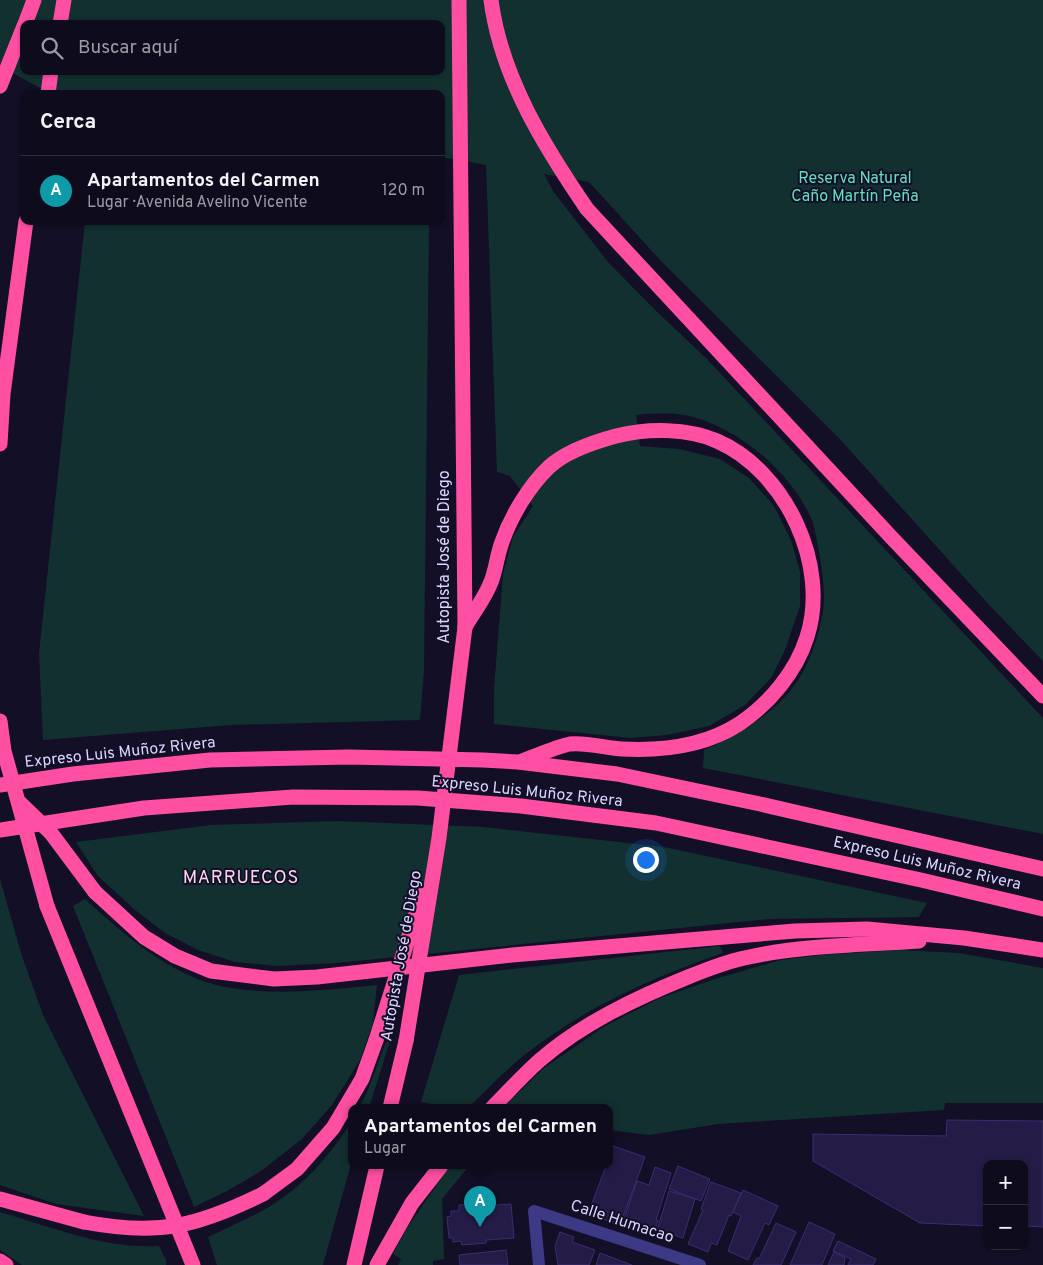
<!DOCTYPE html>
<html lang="es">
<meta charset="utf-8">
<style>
body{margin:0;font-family:Overpass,sans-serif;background:#1c1929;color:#f1f3f6}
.controls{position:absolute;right:15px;bottom:15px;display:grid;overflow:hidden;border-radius:10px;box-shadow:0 1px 4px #0004}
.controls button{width:45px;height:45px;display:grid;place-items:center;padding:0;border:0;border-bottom:1px solid #2e2b3b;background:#0e0b1c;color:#f1f3f6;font:25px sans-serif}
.you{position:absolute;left:645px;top:859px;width:18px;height:18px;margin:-12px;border:4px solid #fff;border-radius:50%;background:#1a73e8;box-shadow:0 0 0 8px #1a73e833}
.badge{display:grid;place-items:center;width:32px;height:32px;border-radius:50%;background:#b45309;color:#fff;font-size:16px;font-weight:700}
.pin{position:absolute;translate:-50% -41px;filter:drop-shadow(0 1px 2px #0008)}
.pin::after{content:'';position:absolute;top:26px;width:18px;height:15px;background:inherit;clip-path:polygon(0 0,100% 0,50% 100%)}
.popup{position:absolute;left:348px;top:1104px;width:265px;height:65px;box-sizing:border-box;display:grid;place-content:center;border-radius:10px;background:#0e0b1c;filter:drop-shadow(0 1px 4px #0005);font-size:16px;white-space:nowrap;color:#9b9ba3}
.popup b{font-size:19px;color:#f1f3f6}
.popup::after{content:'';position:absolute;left:50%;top:100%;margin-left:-10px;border:10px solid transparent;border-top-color:#0e0b1c}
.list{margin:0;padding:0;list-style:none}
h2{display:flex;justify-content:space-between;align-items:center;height:65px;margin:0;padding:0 20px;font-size:21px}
h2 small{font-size:16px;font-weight:400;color:#9b9ba3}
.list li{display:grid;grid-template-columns:32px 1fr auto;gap:15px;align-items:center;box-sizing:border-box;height:70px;padding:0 20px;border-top:1px solid #2e2b3b}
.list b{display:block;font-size:19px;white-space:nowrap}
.list p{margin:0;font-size:16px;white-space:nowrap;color:#9b9ba3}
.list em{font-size:16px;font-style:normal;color:#9b9ba3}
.icon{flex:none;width:28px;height:28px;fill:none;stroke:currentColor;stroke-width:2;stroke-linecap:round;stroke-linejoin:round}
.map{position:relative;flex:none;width:1043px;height:1265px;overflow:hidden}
.search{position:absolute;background:#0e0b1c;box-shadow:0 1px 4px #0004;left:20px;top:20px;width:425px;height:55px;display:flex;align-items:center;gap:12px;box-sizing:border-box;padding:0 18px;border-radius:10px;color:#9b9ba3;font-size:19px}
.panel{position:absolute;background:#0e0b1c;box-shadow:0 1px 4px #0004;left:20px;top:90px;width:425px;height:135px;border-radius:10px}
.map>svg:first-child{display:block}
</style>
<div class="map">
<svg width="1043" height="1265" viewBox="0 0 1043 1265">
<rect width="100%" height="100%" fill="#130f26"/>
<g fill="#12302f" fill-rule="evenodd">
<path d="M0 0H1043V661L990 606 837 436 661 261 589 182 544 174 553 191 608 262 655 310 706 358 1043 718V834L703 768 704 750C744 732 785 708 805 668 814 650 824 619 824 599 824 582 821 563 818 546 816 538 815 528 812 520 791 474 750 438 703 420 683 412 657 412 636 415L640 446 679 449 720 459 749 478 774 506 791 540 800 572V606L785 650 771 678 745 705 709 726 667 735 631 738 494 724V689L503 574 513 537 533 506 510 476 497 472 486 165 441 157V94H51L0 66ZM24 24H441V71H24Z"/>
<path d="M85 221H429L424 671 420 720 231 725 43 740 39 653Z"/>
<path d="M337 821 484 827 664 847 927 903 919 917 770 919 337 963 277 966 235 962 198 950 165 933 135 910 98 876 76 842 211 825Z"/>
<path d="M0 879 21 953 43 1015 144 1216 56 1204 0 1185Z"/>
<path d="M85 899C125 935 170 976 225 987 275 996 327 990 377 985L373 1023 360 1060 332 1105 302 1139 261 1171 227 1191 194 1207 73 906Z"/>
<path d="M720 946 723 953C651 978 588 1006 527 1053 506 1069 487 1090 468 1108H452L421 1102 459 975Z"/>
<path d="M900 950 959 953 1043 968V1103H945L944 1110 718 1124 649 1135 609 1130V1108H503L544 1068 605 1026 660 998 718 978 781 960 820 955Z"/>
<path d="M390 1041 369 1108H359L368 1090 386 1042Z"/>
<path d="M351 1123V1164L323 1265H217L208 1237C227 1228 248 1219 267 1208 303 1187 328 1157 351 1123Z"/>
<path d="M450 1166H469L442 1199 444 1259 433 1261V1265H398L401 1259 393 1254 407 1228Z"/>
<path d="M0 1212C52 1227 104 1249 159 1246L166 1260V1265H22L0 1250Z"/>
</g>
<g fill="#241b47" stroke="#3b2d73">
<path d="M947 1120 1043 1121V1227L1024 1226V1164H987V1226L920 1223 813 1161V1134L946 1136Z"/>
<path d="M613 1146 645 1157 620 1225 588 1214 606 1166H609V1157Z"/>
<path d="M678 1166 710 1179 701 1201 669 1189Z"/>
<path d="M655 1167 671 1173 656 1220H658L654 1233 623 1222 637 1181 649 1185Z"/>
<path d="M711 1182 741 1193 731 1216 729 1215 717 1245 711 1243 708 1252 688 1244 703 1210 701 1209Z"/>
<path d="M743 1190 778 1206 769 1225 765 1223 748 1260 728 1251 741 1216 733 1212Z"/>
<path d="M669 1191 695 1199 683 1238 657 1230Z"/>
<path d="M483 1204V1206L511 1204 514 1238 486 1240V1243L462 1245 461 1241 453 1242V1238H449L447 1217 451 1216V1211H459V1205Z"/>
<path d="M809 1222 835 1234 822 1265H790Z"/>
<path d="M776 1223 796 1232 781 1265H753L757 1258 759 1259Z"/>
<path d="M560 1232 574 1237 572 1242 595 1250 589 1265H558L555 1246Z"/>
<path d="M838 1241 876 1259 873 1265H848L851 1259 833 1251Z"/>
<path d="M506 1250 508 1265H460L459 1255Z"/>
<path d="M834 1252 845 1258 844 1265H828Z"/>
<path d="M600 1253 632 1265H596Z"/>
</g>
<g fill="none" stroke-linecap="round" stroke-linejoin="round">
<path stroke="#3d3a85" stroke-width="12" d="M539 1265 534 1211 700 1265"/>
<g stroke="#ff4fa3" stroke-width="15">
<path d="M459 0 465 626"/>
<path d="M491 0C501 77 544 146 587 209L892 538 1043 696"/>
<path d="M25 24 34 0"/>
<path d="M60 24 64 0"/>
<path d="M0 86 24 26"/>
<path d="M48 94 51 71"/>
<path d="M0 444 3 394 26 221"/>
<path d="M465 627C473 613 485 598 491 582 496 570 497 555 502 542 511 516 529 486 549 467 566 451 594 442 616 436 648 428 687 428 717 441 786 471 830 566 807 637 796 672 769 704 739 724 705 746 661 751 622 749 607 748 584 742 570 744 555 747 536 756 522 761"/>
<path d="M0 785 73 774 210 760 349 757 483 760 518 762 617 774 760 804 1043 869"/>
<path d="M0 830 144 808 293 797 418 798 521 806 656 823 921 880 1043 909"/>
<path d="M95 892 144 937 175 956 211 971 274 979 317 977 512 955 795 931 867 929 964 938 1043 950"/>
<path d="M47 906 193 1265"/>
<path d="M390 1108 406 1041"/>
<path d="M492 1108C508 1092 523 1075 540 1060 583 1023 636 998 688 977 708 969 728 961 749 957 804 945 863 945 919 941"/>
<path d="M263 1194 297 1169 333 1128 362 1079 376 1040"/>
<path d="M0 1199 84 1222"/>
<path d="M0 1261 6 1265"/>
<path d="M354 1265 377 1166"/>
<path d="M377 1265 412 1203 441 1166"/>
</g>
<g stroke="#ff4fa3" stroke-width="15">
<path d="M0 721 4 751 47 906"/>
<path d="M20 803 51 833 95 892"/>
<path d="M376 1040 422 895"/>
<path d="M406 1041 439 838 465 627"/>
<path d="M84 1222C158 1236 196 1227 263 1194"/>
</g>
</g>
<g text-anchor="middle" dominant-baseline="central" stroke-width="4" stroke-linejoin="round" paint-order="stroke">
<g font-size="16" fill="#5fe0c0" stroke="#130f26">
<text x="855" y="179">Reserva Natural<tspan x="855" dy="18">Caño Martín Peña</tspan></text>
</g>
<g font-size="16" fill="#d9d4ff" stroke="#130f26">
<text transform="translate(445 557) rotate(-90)">Autopista José de Diego</text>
<text transform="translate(120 753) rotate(-6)">Expreso Luis Muñoz Rivera</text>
<text transform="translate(527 792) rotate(6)">Expreso Luis Muñoz Rivera</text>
<text transform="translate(927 864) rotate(13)">Expreso Luis Muñoz Rivera</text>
<text transform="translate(402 956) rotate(-80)">Autopista José de Diego</text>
<text transform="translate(622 1222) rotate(18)">Calle Humacao</text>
</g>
<g font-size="18" letter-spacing="1" fill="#ffd6f0" stroke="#130f26">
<text x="241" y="878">MARRUECOS</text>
</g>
</g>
</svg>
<div class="controls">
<button>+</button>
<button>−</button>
</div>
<div class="you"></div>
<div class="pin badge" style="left:480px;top:1227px;background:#0f9aa8">A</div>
<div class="popup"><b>Apartamentos del Carmen</b>Lugar</div>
<div class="search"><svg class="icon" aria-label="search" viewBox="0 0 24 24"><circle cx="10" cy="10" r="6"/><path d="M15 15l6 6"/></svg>Buscar aquí</div>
<section class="panel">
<h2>Cerca<small></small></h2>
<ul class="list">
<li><span class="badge" style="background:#0f9aa8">A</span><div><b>Apartamentos del Carmen</b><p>Lugar · Avenida Avelino Vicente</p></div><em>120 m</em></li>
</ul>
</section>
</div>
